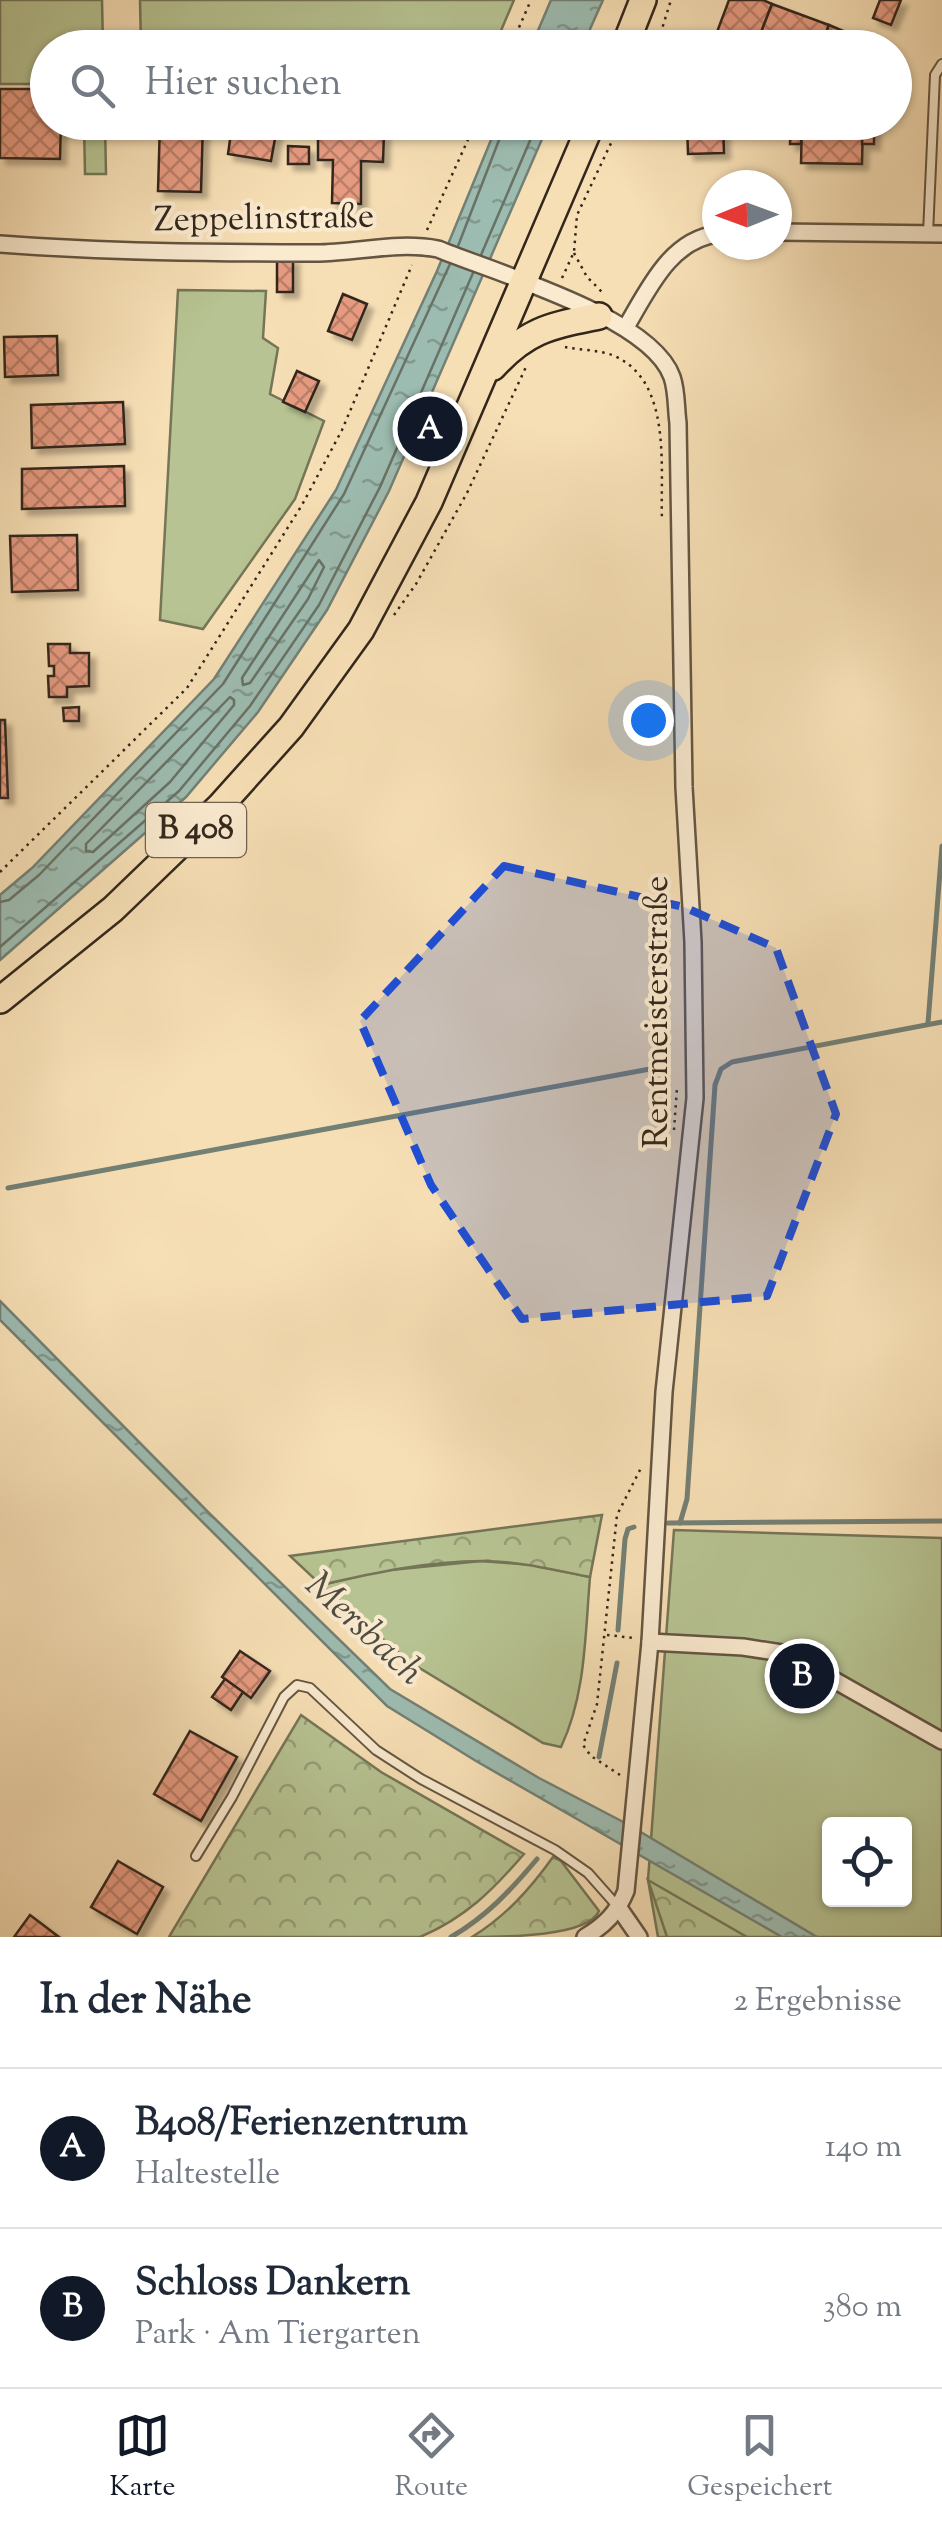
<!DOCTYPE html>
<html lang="de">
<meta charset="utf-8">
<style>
body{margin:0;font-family:"Sorts Mill Goudy",serif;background:#f6f6f7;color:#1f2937}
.controls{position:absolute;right:30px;bottom:30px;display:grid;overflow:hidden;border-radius:10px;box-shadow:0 2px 8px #0004}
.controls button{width:90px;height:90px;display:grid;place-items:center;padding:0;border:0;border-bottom:2px solid #e0e1e3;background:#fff;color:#1f2937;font:50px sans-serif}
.compass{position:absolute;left:702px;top:170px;width:90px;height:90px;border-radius:50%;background:#fff;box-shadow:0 2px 8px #0004;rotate:269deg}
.you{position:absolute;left:648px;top:720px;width:35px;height:35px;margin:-25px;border:8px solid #fff;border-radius:50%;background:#1a73e8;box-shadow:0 0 0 15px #1a73e833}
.badge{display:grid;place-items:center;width:65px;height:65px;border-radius:50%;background:#111827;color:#fff;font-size:32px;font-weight:700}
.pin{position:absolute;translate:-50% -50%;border:5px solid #fff;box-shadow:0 2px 10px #0006}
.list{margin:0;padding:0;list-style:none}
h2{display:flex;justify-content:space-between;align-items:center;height:130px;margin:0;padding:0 40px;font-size:42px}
h2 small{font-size:32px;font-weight:400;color:#747a83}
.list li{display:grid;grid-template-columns:65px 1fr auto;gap:30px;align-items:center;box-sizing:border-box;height:160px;padding:0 40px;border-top:2px solid #e0e1e3}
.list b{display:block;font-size:38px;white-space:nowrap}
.list p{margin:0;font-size:32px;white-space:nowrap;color:#747a83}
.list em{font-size:32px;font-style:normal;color:#747a83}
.icon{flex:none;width:55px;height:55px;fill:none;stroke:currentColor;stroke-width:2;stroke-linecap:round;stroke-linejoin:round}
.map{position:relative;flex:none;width:942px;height:1937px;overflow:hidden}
.search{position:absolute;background:#fff;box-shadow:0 2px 8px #0004;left:30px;right:30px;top:30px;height:110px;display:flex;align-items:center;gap:25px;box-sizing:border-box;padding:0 35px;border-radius:55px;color:#747a83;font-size:38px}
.sheet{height:450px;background:#fff}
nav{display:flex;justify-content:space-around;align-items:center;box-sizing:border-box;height:140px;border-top:2px solid #e0e1e3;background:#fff;font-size:28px;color:#747a83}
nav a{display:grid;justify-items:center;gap:5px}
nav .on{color:#111827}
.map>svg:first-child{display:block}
</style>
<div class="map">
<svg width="942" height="1937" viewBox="0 0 942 1937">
<defs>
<pattern id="forest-crowns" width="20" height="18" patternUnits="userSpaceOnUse" patternTransform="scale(2.5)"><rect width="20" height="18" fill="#b7c392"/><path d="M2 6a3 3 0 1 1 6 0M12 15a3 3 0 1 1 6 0" fill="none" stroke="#959e76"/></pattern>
<pattern id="water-ripples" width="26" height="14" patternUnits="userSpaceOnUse" patternTransform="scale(2.5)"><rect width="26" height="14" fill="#9dbcb1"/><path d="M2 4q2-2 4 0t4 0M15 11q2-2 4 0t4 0" fill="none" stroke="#81998f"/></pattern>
<pattern id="building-cross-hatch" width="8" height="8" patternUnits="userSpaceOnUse" patternTransform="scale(2.5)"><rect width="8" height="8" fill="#e69b81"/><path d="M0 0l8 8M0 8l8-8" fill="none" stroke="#bb7e69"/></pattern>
<filter id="shadow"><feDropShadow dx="6" dy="6" stdDeviation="2.5" flood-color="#0004"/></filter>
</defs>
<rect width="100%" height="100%" fill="#f7dfb5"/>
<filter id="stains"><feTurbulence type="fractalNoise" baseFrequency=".002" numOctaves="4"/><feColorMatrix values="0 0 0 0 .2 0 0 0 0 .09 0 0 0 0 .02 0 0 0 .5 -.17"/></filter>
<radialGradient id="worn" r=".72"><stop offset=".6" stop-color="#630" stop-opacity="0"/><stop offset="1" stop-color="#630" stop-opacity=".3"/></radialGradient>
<g fill="#b7c392" stroke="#757557" stroke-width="2.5" fill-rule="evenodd">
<path d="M0 0H102L103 47 48 48 47 84H0Z"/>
<path d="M140 0H514L494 47 141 48Z"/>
<path d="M84 123H105L106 174H85Z"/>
<path d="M178 290 266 291 263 338 278 348 270 394 324 421 295 499 203 629 160 620Z"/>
<path d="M674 1530 942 1538V1937H658L648 1880ZM830 1824H904V1900H830Z"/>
<path d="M481 1561 533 1565 590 1577C585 1635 586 1694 561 1747L543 1743 408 1661 321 1585 381 1571Z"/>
</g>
<g fill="url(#forest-crowns)" stroke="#757557" stroke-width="2.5">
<path d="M602 1515 590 1577C554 1570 519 1561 482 1561 428 1561 373 1573 321 1585L290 1556Z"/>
<path d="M301 1715 381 1772 524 1854C492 1891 465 1918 420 1937H169Z"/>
<path d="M553 1857 561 1861 599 1911C588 1937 503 1937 472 1937 506 1916 530 1889 553 1857Z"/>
<path d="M648 1880 747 1937H667Z"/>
</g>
<g fill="url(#water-ripples)" stroke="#738075" stroke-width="2.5">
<path d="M551 0H603L582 47H531Z"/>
<path d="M498 123H549L389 491 327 610 258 712 186 797 0 960V895L32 868 214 679 336 490 437 271Z"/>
<path d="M0 1301 209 1513 390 1689 539 1778 629 1825 817 1937H782L476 1761 387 1706 0 1320Z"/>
</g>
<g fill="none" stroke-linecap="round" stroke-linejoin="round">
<g stroke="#687266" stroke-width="2.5">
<path d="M458 246 506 122"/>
<path d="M481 255 538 122"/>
<path d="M319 560 324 567 308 599 250 683 243 685 242 678Z"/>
<path d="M230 697 234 700V705L170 782 93 852 86 851V844Z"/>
<path d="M0 902 9 900 39 875 223 684 344 494 450 264"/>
<path d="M0 947 179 791 250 706 319 605 380 487 473 273"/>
</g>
<g stroke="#738075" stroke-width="5">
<path d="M928 1023 942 846"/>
<path d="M8 1188 650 1069"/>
<path d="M668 1523 942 1521"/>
<path d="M680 1523 687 1499 715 1085 721 1069 732 1062 942 1022"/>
<path d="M618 1630 625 1539 628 1529 634 1527"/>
<path d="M599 1757 617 1663"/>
<path d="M451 1937C486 1917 511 1890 537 1859"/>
</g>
</g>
<g fill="url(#building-cross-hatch)" stroke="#33271c" stroke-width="2.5" filter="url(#shadow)">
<path d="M729 0H763L772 4 755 48H711Z"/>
<path d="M880 0H901L891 25 873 18Z"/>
<path d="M772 4 829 25 820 48H755Z"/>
<path d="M829 25 881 47 880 48H820Z"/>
<path d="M0 89H48V122H61L60 159 0 158Z"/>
<path d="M160 122H203L201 192 158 191Z"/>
<path d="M318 122H345V132L384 133 383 162 361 161V204L332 203 333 160H318Z"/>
<path d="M687 122H723L724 153 688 154Z"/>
<path d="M791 122H802L801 144H790Z"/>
<path d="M802 122H863L862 164 801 163Z"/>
<path d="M863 122H874V144H862Z"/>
<path d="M232 126 276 133 271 161 228 154Z"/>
<path d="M288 146 309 147V164H288Z"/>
<rect x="277" y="258" width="16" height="34"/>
<path d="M343 294 367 304 352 340 328 331Z"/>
<path d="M57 336 58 375 5 377 4 337Z"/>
<path d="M297 371 319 381 305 412 283 402Z"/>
<path d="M123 402 125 444 32 448 31 405Z"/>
<path d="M124 466 125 506 22 509V469Z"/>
<path d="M77 535 78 590 12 592 10 536Z"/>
<path d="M48 644H70V653H89V686L67 687V697H49L48 676H54V666H49Z"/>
<path d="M79 707V721H64L63 708Z"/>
<path d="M0 720H5L8 798H0Z"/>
<path d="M240 1651 270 1671 251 1698 222 1677Z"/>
<path d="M225 1679 243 1692 231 1710 212 1697Z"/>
<path d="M190 1731 237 1757 201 1821 154 1794Z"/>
<path d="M118 1861 163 1887 137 1934 91 1907Z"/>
<path d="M30 1915 59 1937H14Z"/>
</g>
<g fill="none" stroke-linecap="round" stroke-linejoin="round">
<defs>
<g id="lane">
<path d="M928 234 935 75 942 64"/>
<path d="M196 1856 232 1797 284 1697 297 1685 310 1688 376 1750 421 1779 555 1850 588 1873 619 1908"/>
</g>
<g id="street">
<path d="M777 232 942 234"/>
<path d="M0 244C105 252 210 253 316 253 357 253 397 241 438 249 496 273 651 317 672 377 677 391 676 409 678 423L684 787 693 942 695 1098 664 1392 650 1642 626 1891C617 1913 605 1925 585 1937"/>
<path d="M626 327C648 290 670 240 717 234"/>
<path d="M650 1642 743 1647 788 1654 942 1741"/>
<path d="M619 1908 639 1937"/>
</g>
<g id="primary">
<path d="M624 48 643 0"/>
<path d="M493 367C528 329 551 326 599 316"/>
<path d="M0 1000 113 909 220 806 291 727 361 630 429 502 592 122"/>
</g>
</defs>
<use href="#lane" stroke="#645542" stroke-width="12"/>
<use href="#street" stroke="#645542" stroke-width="20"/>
<use href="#primary" stroke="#33271c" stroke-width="30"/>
<g stroke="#33271c" stroke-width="2.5" stroke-dasharray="2.5 5" stroke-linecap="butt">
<path d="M510 48 531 0"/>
<path d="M656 48 671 0"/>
<path d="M427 230 476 122"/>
<path d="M574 253 587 277 604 294"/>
<path d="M562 278 574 252 577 215 621 122"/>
<path d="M565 347C580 350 598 350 612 355 673 379 660 468 662 520"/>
<path d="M394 615 416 584 467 493 526 367"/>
<path d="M0 872 187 688 302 505 342 430 412 265"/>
<path d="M674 1130 677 1088"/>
<path d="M607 1635 634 1638"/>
<path d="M620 1775 591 1756 583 1745 597 1704 617 1515 642 1466"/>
</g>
<use href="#lane" stroke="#faeacf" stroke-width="8"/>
<use href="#street" stroke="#faeacf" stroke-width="15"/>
<use href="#primary" stroke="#f7dfb5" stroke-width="25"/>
</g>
<path fill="#1d4ed8" fill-opacity="0.2" stroke="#1d4ed8" stroke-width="8" stroke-dasharray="20 12" stroke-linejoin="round" d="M504 866 684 907 776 948 836 1114 767 1296 522 1319 431 1185 360 1021Z"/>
<g text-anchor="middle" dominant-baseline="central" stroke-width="8" stroke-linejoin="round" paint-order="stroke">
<rect fill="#faeacf" stroke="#6f6252" stroke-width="2.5" x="146" y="803" width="100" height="54" rx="8"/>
<g font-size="32" font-weight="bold" fill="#33271c">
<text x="196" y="830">B 408</text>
</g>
<g font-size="35" fill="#33271c" stroke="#faeacf">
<text transform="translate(264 220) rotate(-1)">Zeppelinstraße</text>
<text transform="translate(658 1012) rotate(-90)">Rentmeisterstraße</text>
</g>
<g font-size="38" font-style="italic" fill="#4e4c41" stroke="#faeacf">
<text transform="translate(363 1630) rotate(43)">Mersbach</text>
</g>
</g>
<rect width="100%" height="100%" filter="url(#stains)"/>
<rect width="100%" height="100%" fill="url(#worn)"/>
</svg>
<div class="controls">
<button><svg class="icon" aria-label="locate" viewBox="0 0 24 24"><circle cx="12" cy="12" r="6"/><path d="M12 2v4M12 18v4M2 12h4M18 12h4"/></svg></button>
</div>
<svg class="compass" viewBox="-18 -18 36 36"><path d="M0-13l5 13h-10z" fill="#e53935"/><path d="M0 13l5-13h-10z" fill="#747a83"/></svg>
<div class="you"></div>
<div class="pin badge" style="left:430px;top:429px">A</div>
<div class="pin badge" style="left:802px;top:1676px">B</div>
<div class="search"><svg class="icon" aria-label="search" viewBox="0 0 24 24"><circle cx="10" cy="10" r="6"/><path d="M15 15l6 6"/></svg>Hier suchen</div>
</div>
<section class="sheet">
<h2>In der Nähe<small>2 Ergebnisse</small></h2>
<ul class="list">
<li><span class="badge">A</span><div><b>B408/Ferienzentrum</b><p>Haltestelle</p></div><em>140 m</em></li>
<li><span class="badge">B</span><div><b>Schloss Dankern</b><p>Park · Am Tiergarten</p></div><em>380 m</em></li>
</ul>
</section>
<nav>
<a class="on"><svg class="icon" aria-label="map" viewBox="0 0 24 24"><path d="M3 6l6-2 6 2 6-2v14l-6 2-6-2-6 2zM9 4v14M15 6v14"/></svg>Karte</a>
<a><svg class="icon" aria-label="directions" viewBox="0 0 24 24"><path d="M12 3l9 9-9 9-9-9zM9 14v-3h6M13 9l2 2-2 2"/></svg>Route</a>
<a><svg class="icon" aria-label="saved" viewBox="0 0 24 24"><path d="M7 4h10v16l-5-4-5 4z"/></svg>Gespeichert</a>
</nav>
